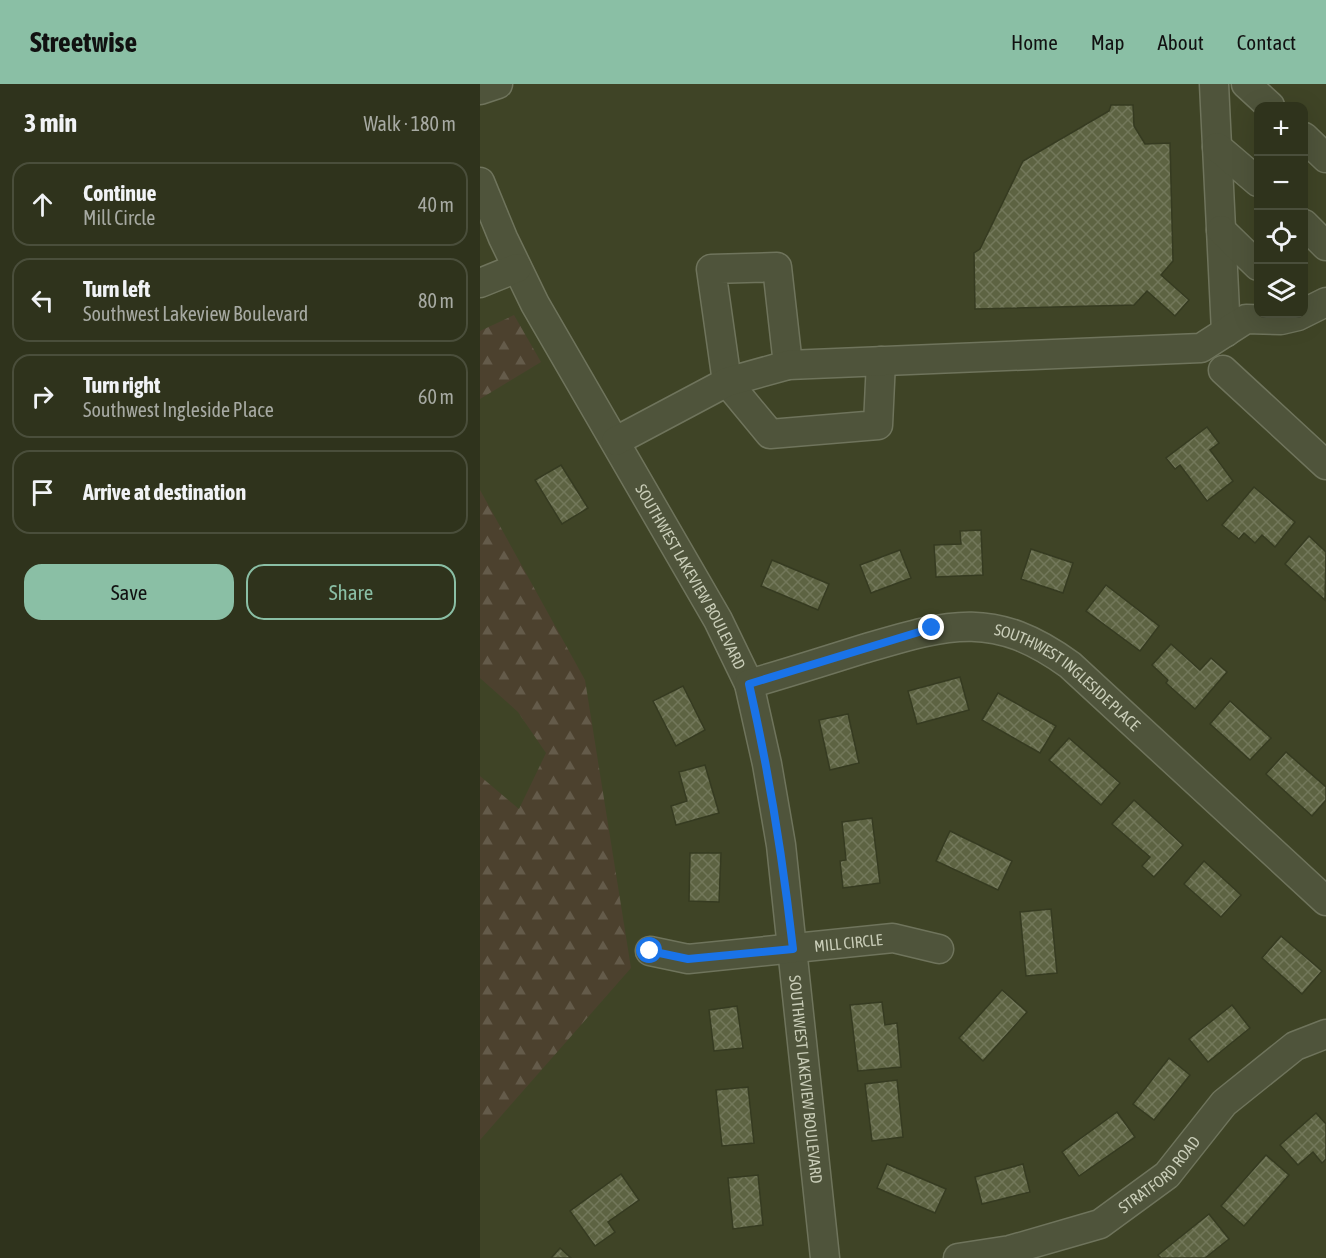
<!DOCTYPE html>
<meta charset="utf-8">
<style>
body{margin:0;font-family:"Asap Condensed",sans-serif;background:#3b3f29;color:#f1f3f6}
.controls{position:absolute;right:18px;top:18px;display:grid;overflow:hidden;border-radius:12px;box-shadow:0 6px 24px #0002}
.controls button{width:54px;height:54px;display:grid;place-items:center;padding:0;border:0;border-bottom:2px solid #4a4e3b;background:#2f331c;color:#f1f3f6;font:30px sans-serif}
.stop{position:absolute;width:18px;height:18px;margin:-14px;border:4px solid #1a73e8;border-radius:50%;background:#fff}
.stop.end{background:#1a73e8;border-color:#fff;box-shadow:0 2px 6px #0008}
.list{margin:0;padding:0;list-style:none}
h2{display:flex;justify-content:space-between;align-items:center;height:78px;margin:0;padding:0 24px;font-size:26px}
h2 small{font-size:20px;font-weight:400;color:#a7aaa3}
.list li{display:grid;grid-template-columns:39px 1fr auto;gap:18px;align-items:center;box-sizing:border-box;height:84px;margin:0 12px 12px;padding:0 12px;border:2px solid #4a4e3b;border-radius:18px}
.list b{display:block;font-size:22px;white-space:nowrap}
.list p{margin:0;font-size:20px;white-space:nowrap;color:#a7aaa3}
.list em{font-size:20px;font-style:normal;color:#a7aaa3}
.actions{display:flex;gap:12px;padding:18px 24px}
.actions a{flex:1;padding:14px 0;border:2px solid #8abfa5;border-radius:18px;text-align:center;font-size:21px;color:#8abfa5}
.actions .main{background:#8abfa5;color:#111}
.icon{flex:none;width:33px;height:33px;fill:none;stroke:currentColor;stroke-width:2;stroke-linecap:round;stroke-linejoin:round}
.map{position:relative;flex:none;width:846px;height:1174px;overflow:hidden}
header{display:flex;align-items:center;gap:36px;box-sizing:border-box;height:84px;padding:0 30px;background:#8abfa5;color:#111}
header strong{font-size:28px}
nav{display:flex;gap:33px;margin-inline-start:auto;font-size:21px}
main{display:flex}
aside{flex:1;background:#2f331c}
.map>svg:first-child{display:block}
</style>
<header>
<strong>Streetwise</strong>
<nav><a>Home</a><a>Map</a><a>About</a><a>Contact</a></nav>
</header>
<main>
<aside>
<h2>3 min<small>Walk · 180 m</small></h2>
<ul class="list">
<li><svg class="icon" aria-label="ahead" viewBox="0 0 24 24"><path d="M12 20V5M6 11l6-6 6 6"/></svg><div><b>Continue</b><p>Mill Circle</p></div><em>40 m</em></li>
<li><svg class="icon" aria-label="left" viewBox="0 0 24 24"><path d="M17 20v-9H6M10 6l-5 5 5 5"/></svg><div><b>Turn left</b><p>Southwest Lakeview Boulevard</p></div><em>80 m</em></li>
<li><svg class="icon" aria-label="right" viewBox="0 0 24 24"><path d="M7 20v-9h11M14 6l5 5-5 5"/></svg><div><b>Turn right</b><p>Southwest Ingleside Place</p></div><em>60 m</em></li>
<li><svg class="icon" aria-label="arrive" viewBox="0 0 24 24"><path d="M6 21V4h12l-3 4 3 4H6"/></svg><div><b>Arrive at destination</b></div></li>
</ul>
<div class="actions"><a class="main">Save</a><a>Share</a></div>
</aside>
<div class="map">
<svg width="846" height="1174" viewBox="0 0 846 1174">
<defs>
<pattern id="forest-firs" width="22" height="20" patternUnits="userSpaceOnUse" patternTransform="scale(1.5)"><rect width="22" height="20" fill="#4c412e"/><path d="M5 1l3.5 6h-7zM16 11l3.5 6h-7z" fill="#645b4a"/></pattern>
<pattern id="building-cross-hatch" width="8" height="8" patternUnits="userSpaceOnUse" patternTransform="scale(1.5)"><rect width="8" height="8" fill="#5d6342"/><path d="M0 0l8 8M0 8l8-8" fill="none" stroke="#73785b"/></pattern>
</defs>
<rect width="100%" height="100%" fill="#3f4426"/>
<g fill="url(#forest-firs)">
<path d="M34 231 61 278 0 315V247Z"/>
<path d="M0 406 105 596 151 884 0 1056V692L39 725 66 669 38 628 0 594Z"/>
</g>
<g fill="url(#building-cross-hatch)" stroke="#363b21" stroke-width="1.5">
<path d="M631 21H653L654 42 665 60 690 59 693 177 681 191 709 216 695 232 667 207 654 221 495 225 494 169 500 165 543 77 629 27Z"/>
<path d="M727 343 739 359 730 366 753 397 727 417 700 381 695 385 686 374Z"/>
<path d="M81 381 108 424 82 440 55 396Z"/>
<path d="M774 403 815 438 795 463 782 451 775 459 764 449 759 455 742 441Z"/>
<path d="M501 446 503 491 456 493 454 461 481 460 480 447Z"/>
<path d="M829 452 846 468 845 516 805 480Z"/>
<path d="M551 465 593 479 583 509 541 495Z"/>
<path d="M420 466 431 494 391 509 380 481Z"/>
<path d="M292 476 349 500 338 526 281 502Z"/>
<path d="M626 501 679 542 660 567 606 527Z"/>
<path d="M691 560 720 586 731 574 747 588 715 625 686 599 688 596 672 581Z"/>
<path d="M480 593 489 626 437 640 428 607Z"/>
<path d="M203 602 225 646 196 662 173 617Z"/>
<path d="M518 609 576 642 560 669 502 636Z"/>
<path d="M750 617 791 654 770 676 730 640Z"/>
<path d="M368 630 379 679 350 686 339 636Z"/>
<path d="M589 654 640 699 621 721 569 676Z"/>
<path d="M806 668 846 703V716L832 732 786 690Z"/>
<path d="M225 681 239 729 196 741 191 722 207 717 199 688Z"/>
<path d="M654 716 703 761 674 793 662 782 670 773 632 740Z"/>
<path d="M392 734 400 799 363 804 360 777 366 776 362 738Z"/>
<path d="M470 747 532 777 518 806 456 777Z"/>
<path d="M210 769H241L239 818 209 817Z"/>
<path d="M724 777 761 811 741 833 704 800Z"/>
<path d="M571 825 577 889 546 892 540 828Z"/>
<path d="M801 852 842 887 822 910 782 874Z"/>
<path d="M522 906 547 928 503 977 479 954Z"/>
<path d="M402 918 405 941 417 939 421 983 378 987 370 921Z"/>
<path d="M752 921 770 944 728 978 709 955Z"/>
<path d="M257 922 263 964 234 967 229 926Z"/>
<path d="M689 974 710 991 674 1036 653 1020Z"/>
<path d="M417 996 423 1053 392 1057 385 1000Z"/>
<path d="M268 1003 274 1059 242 1062 236 1006Z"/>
<path d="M637 1028 655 1053 599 1092 582 1068Z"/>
<path d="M836 1029 846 1040V1075L842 1079 833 1068 818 1081 800 1061Z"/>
<path d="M786 1071 809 1091 764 1142 741 1122Z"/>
<path d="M407 1080 466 1105 455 1129 397 1104Z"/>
<path d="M543 1080 550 1108 502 1120 495 1093Z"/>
<path d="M141 1090 159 1116 128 1138 135 1148 115 1162 90 1127Z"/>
<path d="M278 1091 283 1141 253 1145 248 1094Z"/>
<path d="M729 1130 749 1155 725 1174H681L678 1171Z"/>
<path d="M80 1164 91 1174H71Z"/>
</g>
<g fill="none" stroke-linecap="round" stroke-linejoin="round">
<defs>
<g id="minor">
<path d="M734 0 746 248"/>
<path d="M766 0 790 22"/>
<path d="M0 6 18 0"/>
<path d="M824 53 846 74"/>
<path d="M737 63 778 98"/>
<path id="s1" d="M0 98 23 154 55 220 238 536 269 600 287 680 301 761 345 1174"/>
<path d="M824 140 846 162"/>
<path d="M741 146 778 182"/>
<path d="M0 199 37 184"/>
<path d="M308 281 297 183 231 185 247 298 290 350 398 341 401 277"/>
<path d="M743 286 846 381"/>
<path d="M136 357 247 298 308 281 721 264 766 235 801 236 818 232 846 218"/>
<path id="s2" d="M269 600C307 589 345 577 383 565 468 540 513 525 590 581L846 817"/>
<path id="s3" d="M170 867 208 875 413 854 459 865"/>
<path id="s4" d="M478 1174 530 1166 620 1140 687 1091 744 1019 815 962 846 950"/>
</g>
</defs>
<use href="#minor" stroke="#6f745c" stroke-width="31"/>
<use href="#minor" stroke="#4f543b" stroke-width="28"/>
</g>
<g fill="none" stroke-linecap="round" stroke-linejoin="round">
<path stroke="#1a73e8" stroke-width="8" d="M170 867 208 875 313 865C303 776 289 688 269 600L452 544"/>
</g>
<g text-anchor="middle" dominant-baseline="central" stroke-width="4.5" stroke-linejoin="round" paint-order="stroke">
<g font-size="16" fill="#c9cdb8" stroke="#34391f">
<text stroke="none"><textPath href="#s1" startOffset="448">SOUTHWEST LAKEVIEW BOULEVARD</textPath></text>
<text stroke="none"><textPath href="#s2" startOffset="342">SOUTHWEST INGLESIDE PLACE</textPath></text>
<text stroke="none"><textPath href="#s3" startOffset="200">MILL CIRCLE</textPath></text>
<text stroke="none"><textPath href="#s1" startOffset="970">SOUTHWEST LAKEVIEW BOULEVARD</textPath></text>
<text stroke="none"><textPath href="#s4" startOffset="224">STRATFORD ROAD</textPath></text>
</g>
</g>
</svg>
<div class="controls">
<button>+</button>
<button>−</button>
<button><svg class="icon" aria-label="locate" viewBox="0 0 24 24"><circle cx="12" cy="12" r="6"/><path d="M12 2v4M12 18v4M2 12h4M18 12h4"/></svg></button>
<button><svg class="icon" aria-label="layers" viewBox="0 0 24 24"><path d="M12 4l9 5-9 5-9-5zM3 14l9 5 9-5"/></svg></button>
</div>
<div class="stop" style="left:170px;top:867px"></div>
<div class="stop end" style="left:452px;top:544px"></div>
</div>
</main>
